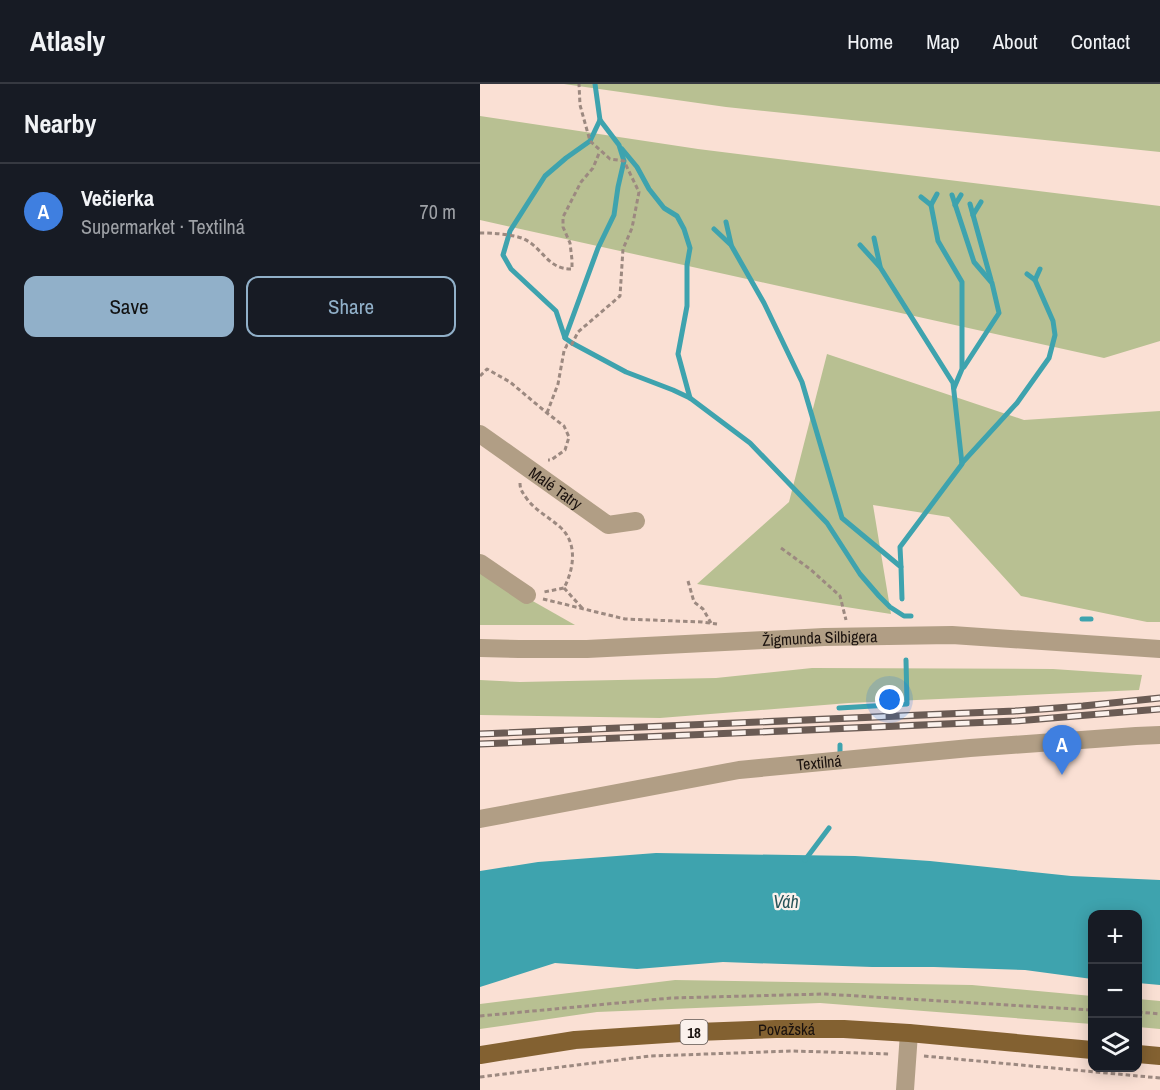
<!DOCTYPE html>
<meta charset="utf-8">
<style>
body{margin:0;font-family:"Archivo Narrow",sans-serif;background:#242831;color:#f1f3f6}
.controls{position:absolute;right:18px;bottom:18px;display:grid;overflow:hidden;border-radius:12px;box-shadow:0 3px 15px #0003}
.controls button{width:54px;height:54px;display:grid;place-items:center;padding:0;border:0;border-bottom:2px solid #363941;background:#171b24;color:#f1f3f6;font:30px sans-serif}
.you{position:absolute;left:410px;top:616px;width:21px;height:21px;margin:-15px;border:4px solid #fff;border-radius:50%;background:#1a73e8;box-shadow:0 0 0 9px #1a73e833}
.badge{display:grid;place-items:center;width:39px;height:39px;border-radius:50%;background:#91b0c9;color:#fff;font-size:20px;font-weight:700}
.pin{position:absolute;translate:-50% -50px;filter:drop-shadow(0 2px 3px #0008)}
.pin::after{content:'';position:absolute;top:32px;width:21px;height:18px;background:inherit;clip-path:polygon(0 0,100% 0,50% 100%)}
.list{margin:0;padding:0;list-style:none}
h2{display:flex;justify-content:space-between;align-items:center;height:78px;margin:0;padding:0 24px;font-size:26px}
h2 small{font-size:20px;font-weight:400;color:#9ea1a6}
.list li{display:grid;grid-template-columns:39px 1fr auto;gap:18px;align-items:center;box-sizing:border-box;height:96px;padding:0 24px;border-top:2px solid #363941}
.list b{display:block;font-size:22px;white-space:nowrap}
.list p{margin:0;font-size:20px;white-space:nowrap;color:#9ea1a6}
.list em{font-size:20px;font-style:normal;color:#9ea1a6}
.actions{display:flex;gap:12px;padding:18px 24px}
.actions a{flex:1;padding:14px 0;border:2px solid #91b0c9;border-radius:12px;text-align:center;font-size:21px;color:#91b0c9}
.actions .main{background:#91b0c9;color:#111}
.icon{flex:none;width:33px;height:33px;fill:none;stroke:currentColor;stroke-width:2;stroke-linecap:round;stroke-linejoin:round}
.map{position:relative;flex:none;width:680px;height:1006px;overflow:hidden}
header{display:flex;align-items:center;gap:36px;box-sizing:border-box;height:84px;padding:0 30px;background:#171b24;border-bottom:2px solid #363941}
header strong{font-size:28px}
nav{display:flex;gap:33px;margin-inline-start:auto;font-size:21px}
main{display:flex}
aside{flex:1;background:#171b24}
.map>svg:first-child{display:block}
</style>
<header>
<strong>Atlasly</strong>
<nav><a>Home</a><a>Map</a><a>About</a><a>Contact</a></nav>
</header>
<main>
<aside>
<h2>Nearby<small></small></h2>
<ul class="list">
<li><span class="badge" style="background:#3f7fe0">A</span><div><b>Večierka</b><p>Supermarket · Textilná</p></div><em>70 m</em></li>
</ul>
<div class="actions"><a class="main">Save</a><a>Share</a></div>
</aside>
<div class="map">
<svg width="680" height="1006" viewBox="0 0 680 1006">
<rect width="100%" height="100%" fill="#fae0d4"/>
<g fill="#b8c092">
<path d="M84 0H680V68L246 23Z"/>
<path d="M0 32 218 65 680 122V257L624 274 0 136Z"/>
<path d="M347 270 544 336 680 327V538H667L541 512 469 433 393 421 411 530 217 500 309 418Z"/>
<path d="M0 487 95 541H0Z"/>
<path d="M332 584 573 585 662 591 659 606 369 619 180 634 0 631V596L40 598 236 594Z"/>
<path d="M195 896 492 901 612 912V940L340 919 117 928 0 945V920Z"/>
<path d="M658 915 680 917V945L658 943Z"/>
</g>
<path fill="#3ea3ae" d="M176 769 375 772 450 777 591 792 680 796V901L658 899V830H612V895L545 886 454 883H392L243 878 157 885 75 879 0 903V787L58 778Z"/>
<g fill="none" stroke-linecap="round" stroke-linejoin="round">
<g stroke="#3ea3ae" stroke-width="5">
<path d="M120 36 139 61 144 77 138 103 134 131 118 164 85 254 92 259 146 288 193 306 210 314 270 359 347 439 380 490 399 512 410 523 424 532H431"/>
<path d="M142 65 157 83 169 105 184 124 197 132 204 145 210 164 207 181V222L198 270 210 314"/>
<path d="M472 111 494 178 512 199 519 229 484 283"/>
<path d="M441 113 451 121 458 157 482 198V285L474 304"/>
<path d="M490 120 511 196"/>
<path d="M451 121 457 110"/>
<path d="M475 121 481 111"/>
<path d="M493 131 501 118"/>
<path d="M246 138 251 160"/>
<path d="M234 145 251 161 284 219 322 298 362 434 421 483 422 515"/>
<path d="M394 154 400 182"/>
<path d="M380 161 400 183 473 299 482 380 420 463 421 483"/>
<path d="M555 196 560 185"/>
<path d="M85 254 76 227 31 185 23 171 30 147 65 92 86 74 110 57 120 36 115 0"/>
<path d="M482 379 537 319 569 274 575 251 573 237 555 196 547 190"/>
<path d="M602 535H611"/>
<path d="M359 624 427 620 426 576"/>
<path d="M360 661V671"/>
<path d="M325 776 349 744"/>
</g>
<g stroke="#9c8980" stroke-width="3" stroke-dasharray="4.5 3" stroke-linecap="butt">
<path d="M0 149C12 149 33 150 44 155 63 164 68 186 92 185V176L90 159 83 143V133L101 98 113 84 120 67"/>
<path d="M0 292 7 285 30 298 67 329 84 342 89 353 85 366 71 376H68"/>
<path d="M67 329 78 300 84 267 87 261 92 260 98 248 140 212 143 165 152 144 159 108 144 77 130 75 110 57 100 21 99 0"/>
<path d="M40 399C40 406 43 409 47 415 56 427 69 433 80 443 98 459 94 485 84 504L64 508"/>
<path d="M301 464 330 485 360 512 366 536"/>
<path d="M208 497 214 518 223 525 231 539"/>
<path d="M84 504 103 525"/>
<path d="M63 515 145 535 222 538 237 540"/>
<path d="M658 928 680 930"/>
<path d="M0 932 191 914 344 910 612 926"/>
<path d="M444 972 680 994"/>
<path d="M0 993 170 972 313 967 411 970"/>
</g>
<g stroke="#b19e85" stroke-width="18">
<path id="s1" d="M0 350 128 441 156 437"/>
<path d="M0 479 47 511"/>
<path id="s2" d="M0 564 39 565H107L344 553 472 551 680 565"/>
<path id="s3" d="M0 735 259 686 490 664 656 652 680 651"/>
<path d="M425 1006 429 949"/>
</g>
<g stroke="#836131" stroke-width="18">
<path d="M658 970 680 972"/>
<path id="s4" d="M0 971 95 956 217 948 296 945H364L429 949 612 966"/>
</g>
<defs>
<g id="rail">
<path d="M0 650 535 627 603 622 680 614"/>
<path d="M0 660 535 637 680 625"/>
</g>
</defs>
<use href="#rail" stroke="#6a5b54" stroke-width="7"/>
<use href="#rail" stroke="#fbf1ec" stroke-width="4.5" stroke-dasharray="14" stroke-linecap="butt"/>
</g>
<g text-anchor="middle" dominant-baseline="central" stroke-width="4.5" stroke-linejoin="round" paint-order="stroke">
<rect fill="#fbf1ec" stroke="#5e5551" stroke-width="1.5" x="200.5" y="936" width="27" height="24" rx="4.5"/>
<g font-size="15" font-weight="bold" fill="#1b120e">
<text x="214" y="948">18</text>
</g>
<g font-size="16" fill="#1b120e" stroke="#fbf1ec">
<text stroke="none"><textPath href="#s1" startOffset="93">Malé Tatry</textPath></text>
<text stroke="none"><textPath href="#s2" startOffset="340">Žigmunda Silbigera</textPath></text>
<text stroke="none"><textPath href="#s3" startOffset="344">Textilná</textPath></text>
<text stroke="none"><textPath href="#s4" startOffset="308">Považská</textPath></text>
</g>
<g font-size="18" font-style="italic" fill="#29555a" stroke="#fbf1ec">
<text x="306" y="817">Váh</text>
</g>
</g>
</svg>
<div class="controls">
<button>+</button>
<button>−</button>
<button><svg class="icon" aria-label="layers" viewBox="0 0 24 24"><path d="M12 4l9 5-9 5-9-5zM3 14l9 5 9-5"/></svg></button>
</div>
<div class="you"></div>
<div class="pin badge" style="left:582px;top:691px;background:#3f7fe0">A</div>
</div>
</main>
